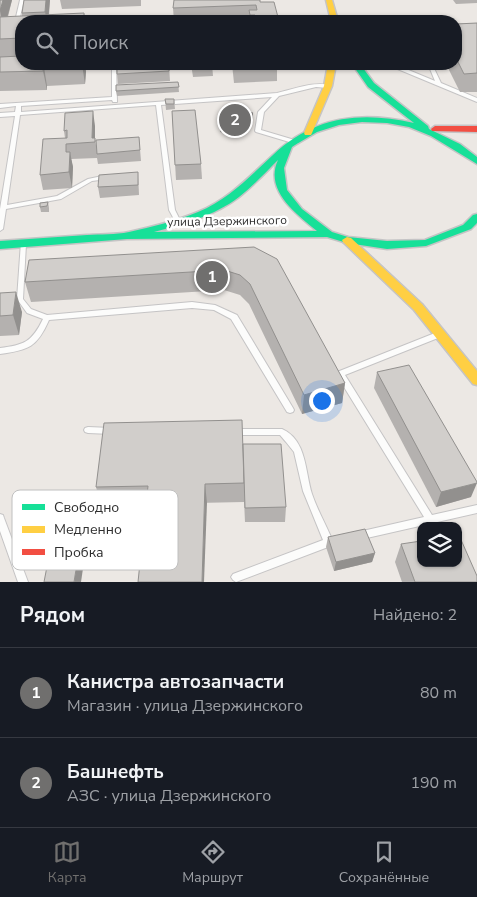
<!DOCTYPE html>
<html lang="ru">
<meta charset="utf-8">
<style>
body{margin:0;font-family:"Nunito Sans",sans-serif;background:#20242c;color:#f1f3f6}
.controls{position:absolute;right:15px;bottom:15px;display:grid;overflow:hidden;border-radius:10px;box-shadow:0 1px 4px #0004}
.controls button{width:45px;height:45px;display:grid;place-items:center;padding:0;border:0;border-bottom:1px solid #363941;background:#171b24;color:#f1f3f6;font:25px sans-serif}
.you{position:absolute;left:321px;top:400px;width:18px;height:18px;margin:-12px;border:4px solid #fff;border-radius:50%;background:#1a73e8;box-shadow:0 0 0 8px #1a73e833}
.badge{display:grid;place-items:center;width:32px;height:32px;border-radius:50%;background:#706f6e;color:#fff;font-size:16px;font-weight:700}
.pin{position:absolute;translate:-50% -50%;border:2px solid #fff;box-shadow:0 1px 5px #0006}
.list{margin:0;padding:0;list-style:none}
h2{display:flex;justify-content:space-between;align-items:center;height:65px;margin:0;padding:0 20px;font-size:21px}
h2 small{font-size:16px;font-weight:400;color:#9ea1a6}
.list li{display:grid;grid-template-columns:32px 1fr auto;gap:15px;align-items:center;box-sizing:border-box;height:90px;padding:0 20px;border-top:1px solid #363941}
.list b{display:block;font-size:19px;white-space:nowrap}
.list p{margin:0;font-size:16px;white-space:nowrap;color:#9ea1a6}
.list em{font-size:16px;font-style:normal;color:#9ea1a6}
.icon{flex:none;width:28px;height:28px;fill:none;stroke:currentColor;stroke-width:2;stroke-linecap:round;stroke-linejoin:round}
.map{position:relative;flex:none;width:477px;height:582px;overflow:hidden}
.search{position:absolute;background:#171b24;box-shadow:0 1px 4px #0004;left:15px;right:15px;top:15px;height:55px;display:flex;align-items:center;gap:12px;box-sizing:border-box;padding:0 18px;border-radius:20px;color:#9ea1a6;font-size:19px}
.sheet{height:245px;background:#171b24}
nav{display:flex;justify-content:space-around;align-items:center;box-sizing:border-box;height:70px;border-top:1px solid #363941;background:#171b24;font-size:14px;color:#9ea1a6}
nav a{display:grid;justify-items:center;gap:2px}
nav .on{color:#706f6e}
.map>svg:first-child{display:block}
</style>
<div class="map">
<svg width="477" height="582" viewBox="0 0 477 582">
<rect width="100%" height="100%" fill="#ece8e4"/>
<g fill="none" stroke-linecap="round" stroke-linejoin="round">
<defs>
<g id="lane">
<path d="M20 0H24L20 17 18 18 16 17Z"/>
<path d="M334 19H336V21H274L276 20Z"/>
<path d="M112 64H116L117 102H113L112 100 21 106V112L277 93C292 90 316 80 331 86L328 88 316 87 279 96 264 112 261 130 298 141V143L296 144 256 132 255 131 258 112 272 97 161 105 175 210 181 222 178 224 176 223 169 210 156 105 20 115 7 205 57 196 88 179 107 175 110 177 107 179 92 181 61 199 6 209 3 229 0 231V209L15 116 0 117V113L15 112 16 106 0 108V104L112 97Z"/>
<path d="M388 64H394L435 81 428 64H432L441 83 477 98V102L388 65Z"/>
<path d="M21 242H25L26 244 23 299 31 309 47 315 192 302 215 305 237 315 293 408 294 410 293 412 290 413 287 412 231 319 214 310 192 308 49 320C37 347 29 350 0 354V348C24 345 32 342 43 319L27 313 17 299Z"/>
<path d="M440 331 443 332 444 334 443 336 345 375 432 515 477 505V513L358 540 355 539 353 536 355 533 358 532 424 517 336 374 337 372Z"/>
<path d="M88 427 111 428 114 429 115 431 114 433 111 434 88 433 85 432 84 430 85 428Z"/>
<path d="M234 429H282C307 440 305 472 312 494 317 509 325 523 331 537L336 538 338 541 336 544 236 582 233 580 231 577 233 574 323 540 303 491 294 452 286 442 280 435H234L231 434 230 432 231 430Z"/>
<path d="M0 514 3 515 4 518 28 582H18L0 531Z"/>
</g>
<path id="fast" d="M352 64H360L374 83 428 126 429 129 460 144 477 157V164L431 136 409 127 387 123 362 122 339 125 317 132 295 145 292 147 284 168 287 190 302 209 332 232 348 237 387 241 425 240 463 225 473 215 477 214V223L471 229 426 246 387 249 347 243 327 237 127 239 0 249V241C29 239 58 237 87 235 101 234 115 235 129 232 152 227 176 221 198 212 229 199 249 177 273 155 314 116 361 111 414 123L368 87ZM278 160C264 190 296 214 317 231L154 232C184 224 214 216 239 197 253 186 265 173 278 160Z"/>
<g id="slow">
<path d="M326 0H332L338 21H331Z"/>
<path d="M328 64H336L332 86 312 133 311 135H305L304 133 324 86Z"/>
<path d="M347 237 351 238 422 304 477 371V385L473 384 414 310 343 242 342 240Z"/>
</g>
<path id="jam" d="M435 126H477V132L432 131 431 129Z"/>
</defs>
<use href="#lane" stroke="#c5c4c5" stroke-width="2"/>
<use href="#fast" stroke="#c5c4c5" stroke-width="3"/>
<use href="#slow" stroke="#c5c4c5" stroke-width="3"/>
<use href="#jam" stroke="#c5c4c5" stroke-width="3"/>
<use href="#lane" fill="#fcfcfb" fill-rule="evenodd"/>
<use href="#fast" fill="#16e098" fill-rule="evenodd"/>
<use href="#slow" fill="#ffcf43" fill-rule="evenodd"/>
<use href="#jam" fill="#f24e42" fill-rule="evenodd"/>
</g>
<g fill="#b4b1af">
<path d="M0 0H12L8 17 22 16V13L50 0 49 15 84 13 86 21H21V64H85L86 72 85 84 47 86V90L0 91Z"/>
<path d="M60 0H141V6L62 9Z"/>
<path d="M453 0H477V3L456 4Z"/>
<path d="M260 2 279 21H174L173 8Z"/>
<path d="M477 23V92H460L446 64H456V24Z"/>
<path d="M169 64 170 81 118 84 117 74Z"/>
<path d="M191 64H212L213 76 193 77Z"/>
<path d="M232 64H277V81L234 83Z"/>
<path d="M178 82 179 92 117 96 116 91Z"/>
<path d="M165 99H174L175 109 166 110Z"/>
<path d="M172 111 201 164 202 179 176 180Z"/>
<path d="M253 113 252 124 239 137 220 132V121Z"/>
<path d="M95 126V138L96 145 139 137 141 161 98 164 97 158 71 159 73 167 72 188 43 190 40 175 65 138 64 131Z"/>
<path d="M138 172 139 195 100 198 98 187Z"/>
<path d="M48 202 49 208V212H41L40 207Z"/>
<path d="M254 247 345 383 342 403 302 414 249 304 240 295 224 290 31 302 25 282Z"/>
<path d="M0 293 22 312 19 335 0 336Z"/>
<path d="M377 372 471 497 436 507 374 388Z"/>
<path d="M243 444 286 507 285 522H245L244 500V502L101 505 96 487Z"/>
<path d="M328 537 375 553 372 562 334 571 326 547Z"/>
<path d="M401 544 477 582H402L395 562Z"/>
</g>
<g fill="#92908e">
<path d="M3 0H12L4 29 0 11Z"/>
<path d="M46 0H50L48 21H47L45 12Z"/>
<path d="M82 64H85L86 72 85 84Z"/>
<path d="M44 67 47 86V90L43 71Z"/>
<path d="M93 111 95 126V142L92 138Z"/>
<path d="M253 113 252 124 239 137V127Z"/>
<path d="M70 152 73 167 72 188 69 172Z"/>
<path d="M16 292 22 312 19 335 13 315Z"/>
<path d="M345 383 342 403 302 414 304 395Z"/>
<path d="M477 483 471 497 436 507 441 492Z"/>
<path d="M205 484 207 503 204 582H202Z"/>
<path d="M84 521 88 535 81 582H74Z"/>
<path d="M375 553 372 562 334 571 336 562Z"/>
</g>
<g fill="#d1cecb" stroke="#92908e">
<path d="M0 0H3L0 11Z"/>
<path d="M24 0H46L45 12 22 13Z"/>
<path d="M174 0H260V2H274L279 21H257L255 15H250L249 10H257L256 5 173 8Z"/>
<path d="M84 13V21H21V38L0 39V17Z"/>
<path d="M477 23V73L464 74 456 58V24Z"/>
<path d="M21 56V64H82V66L44 67 43 71 0 72V57Z"/>
<path d="M117 64H169V71L117 74Z"/>
<path d="M192 64H212L213 66 192 67Z"/>
<path d="M233 64H277V66L234 68Z"/>
<path d="M178 82 179 87 116 91V85Z"/>
<path d="M165 99H174V104H166Z"/>
<path d="M233 108 253 113 239 127 220 121Z"/>
<path d="M195 110 201 164 175 165 172 111Z"/>
<path d="M93 111 92 138H95V142L66 144V152H70L69 172 40 175 43 139 67 138V130L64 131 65 113Z"/>
<path d="M139 137 140 150 97 154 96 140Z"/>
<path d="M138 172V185L98 187 99 175Z"/>
<path d="M48 202 47 206 40 207V203Z"/>
<path d="M254 247 277 259 345 383 304 395 250 284 240 275 224 270 25 282 29 260Z"/>
<path d="M16 292 13 315 0 316V293Z"/>
<path d="M409 365 477 482V483L441 492 377 372Z"/>
<path d="M242 420 244 483 205 484 202 582H138L148 486 96 487 104 423Z"/>
<path d="M243 444H281L286 507 245 508Z"/>
<path d="M56 520 84 521 74 582H44Z"/>
<path d="M365 529 375 553 336 562 328 537Z"/>
<path d="M458 533 477 576V582H415L401 544 421 541V563H458Z"/>
</g>
<g text-anchor="middle" dominant-baseline="central" stroke-width="5" stroke-linejoin="round" paint-order="stroke">
<g font-size="12" fill="#2e2e2e" stroke="#fff">
<text transform="translate(227 221) rotate(-1)">улица Дзержинского</text>
</g>
</g>
<rect x="12" y="490" width="166" height="80" rx="8" fill="#fff" stroke="#c0c0c0" stroke-width="1"/>
<rect x="22" y="504" width="23" height="6" fill="#16e098"/>
<rect x="22" y="526" width="23" height="7" fill="#ffcf43"/>
<rect x="22" y="549" width="23" height="6" fill="#f24e42"/>
<g font-size="14" fill="#2e2e2e">
<text x="54" y="512">Свободно</text>
<text x="54" y="534">Медленно</text>
<text x="54" y="557">Пробка</text>
</g>
</svg>
<div class="controls">
<button><svg class="icon" aria-label="layers" viewBox="0 0 24 24"><path d="M12 4l9 5-9 5-9-5zM3 14l9 5 9-5"/></svg></button>
</div>
<div class="you"></div>
<div class="pin badge" style="left:212px;top:277px">1</div>
<div class="pin badge" style="left:235px;top:120px">2</div>
<div class="search"><svg class="icon" aria-label="search" viewBox="0 0 24 24"><circle cx="10" cy="10" r="6"/><path d="M15 15l6 6"/></svg>Поиск</div>
</div>
<section class="sheet">
<h2>Рядом<small>Найдено: 2</small></h2>
<ul class="list">
<li><span class="badge">1</span><div><b>Канистра автозапчасти</b><p>Магазин · улица Дзержинского</p></div><em>80 m</em></li>
<li><span class="badge">2</span><div><b>Башнефть</b><p>АЗС · улица Дзержинского</p></div><em>190 m</em></li>
</ul>
</section>
<nav>
<a class="on"><svg class="icon" aria-label="map" viewBox="0 0 24 24"><path d="M3 6l6-2 6 2 6-2v14l-6 2-6-2-6 2zM9 4v14M15 6v14"/></svg>Карта</a>
<a><svg class="icon" aria-label="directions" viewBox="0 0 24 24"><path d="M12 3l9 9-9 9-9-9zM9 14v-3h6M13 9l2 2-2 2"/></svg>Маршрут</a>
<a><svg class="icon" aria-label="saved" viewBox="0 0 24 24"><path d="M7 4h10v16l-5-4-5 4z"/></svg>Сохранённые</a>
</nav>
